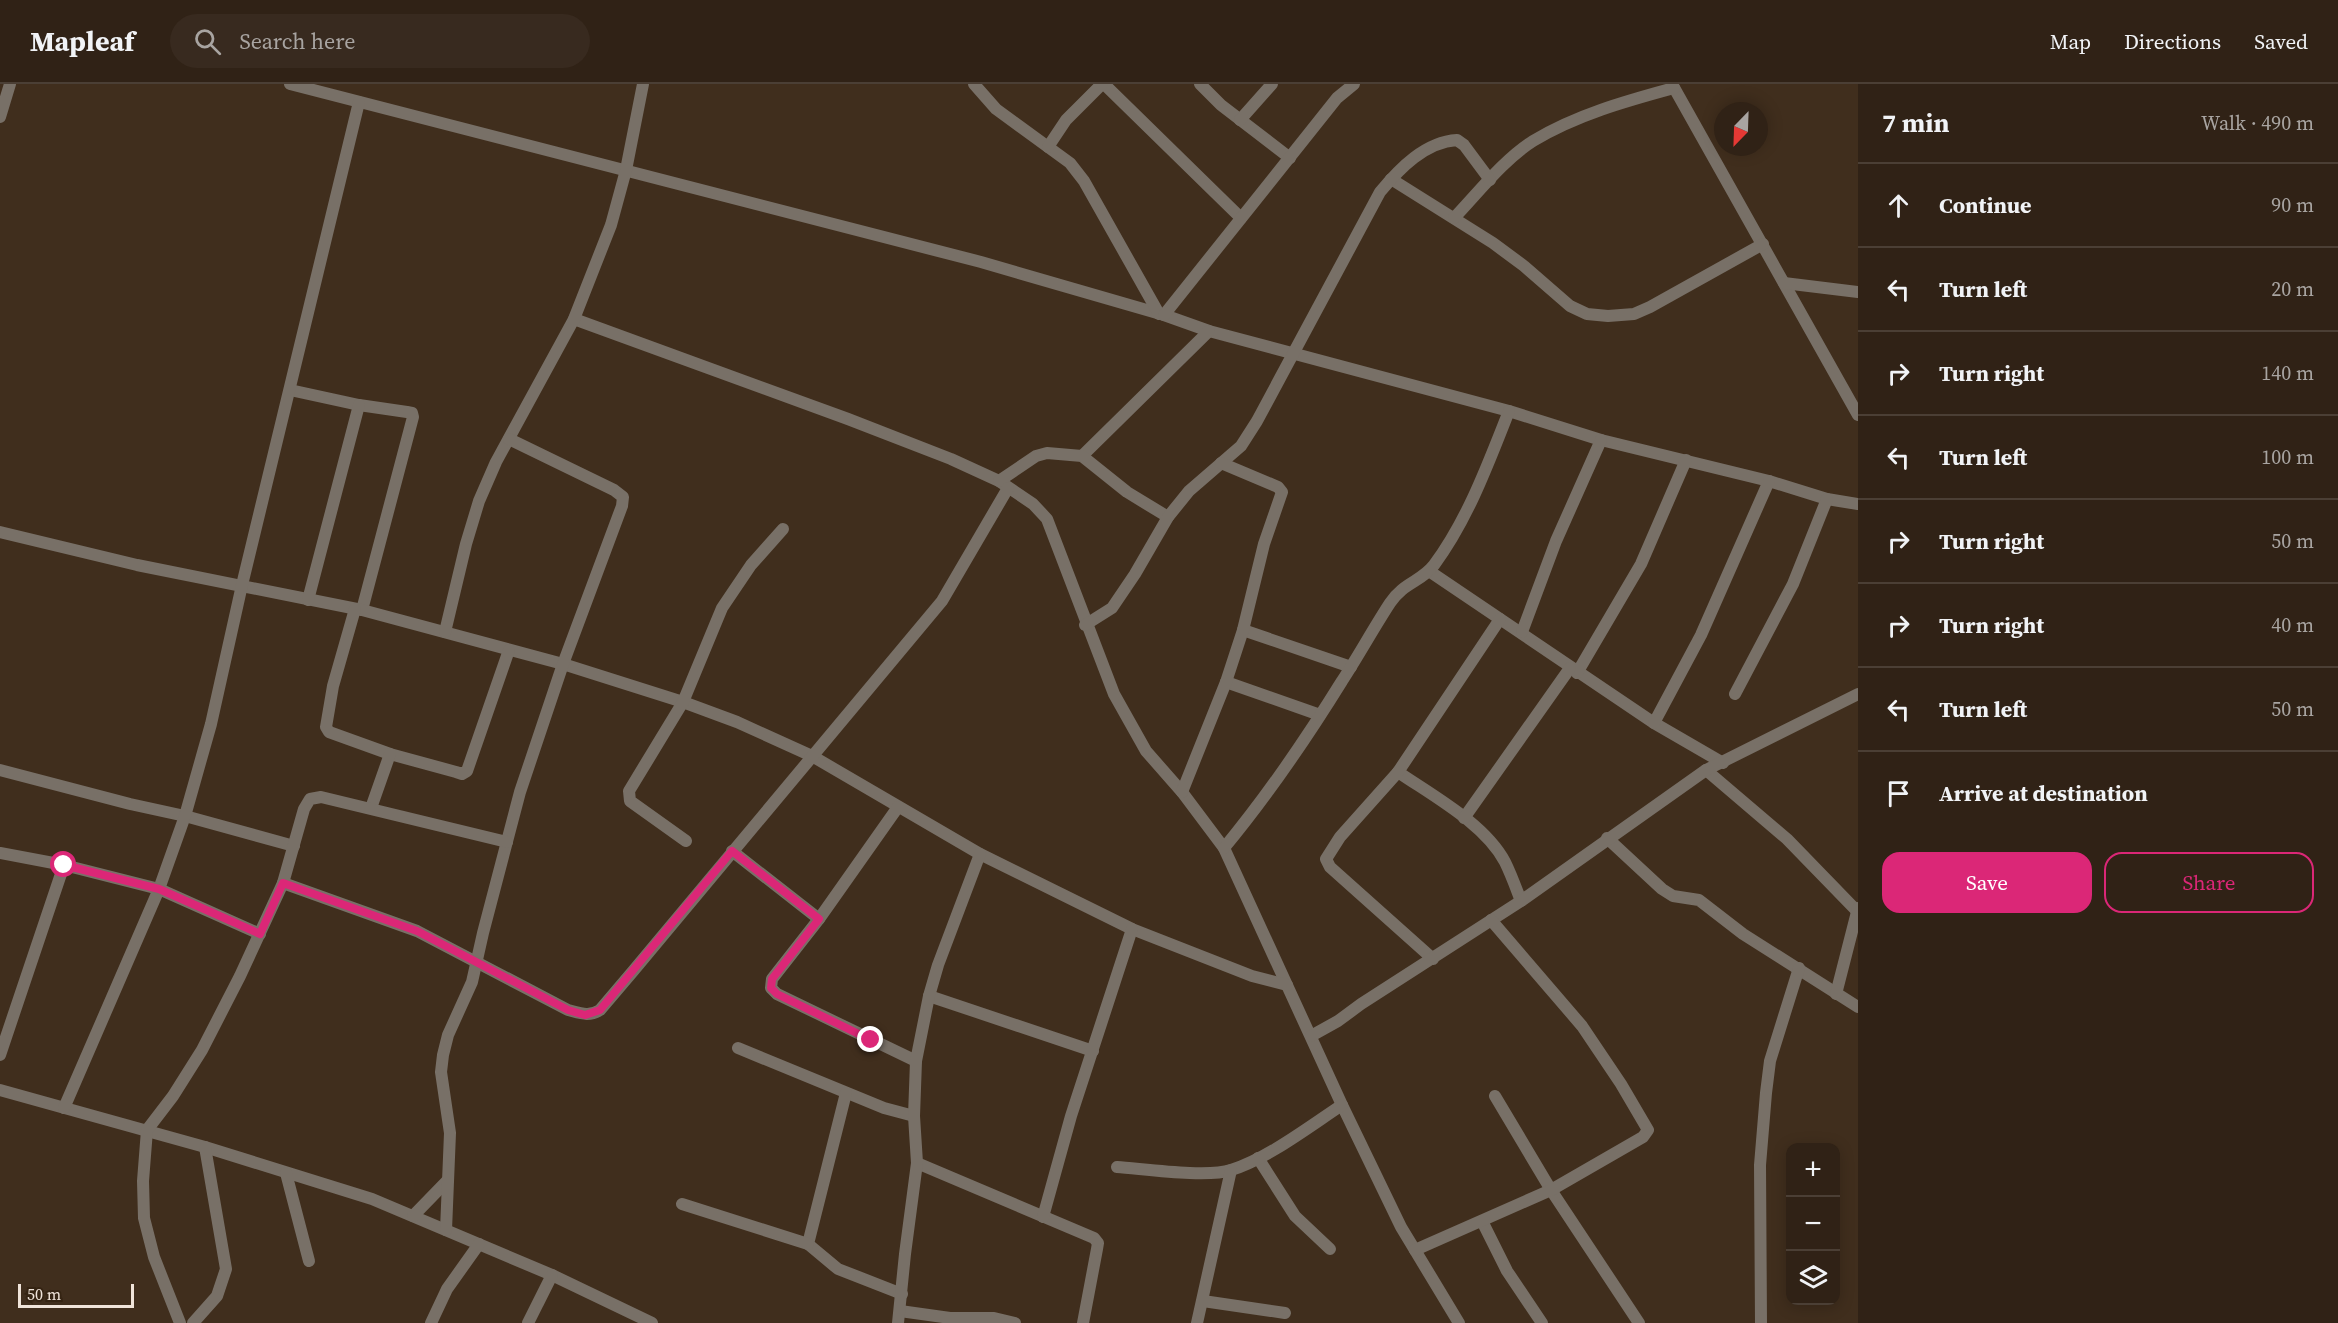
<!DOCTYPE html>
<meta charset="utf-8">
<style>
body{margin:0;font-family:"Source Serif 4",serif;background:#382a1f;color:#f1f3f6}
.controls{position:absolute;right:18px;bottom:18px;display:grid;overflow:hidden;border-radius:12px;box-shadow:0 3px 15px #0003}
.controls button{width:54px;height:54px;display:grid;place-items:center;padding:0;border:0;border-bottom:2px solid #4b3f35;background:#302216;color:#f1f3f6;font:30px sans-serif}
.compass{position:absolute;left:1714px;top:18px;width:54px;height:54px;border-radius:50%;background:#302216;box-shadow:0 3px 15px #0003;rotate:203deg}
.scale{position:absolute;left:18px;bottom:15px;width:116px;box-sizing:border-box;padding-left:6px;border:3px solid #f0e4da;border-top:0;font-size:16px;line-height:21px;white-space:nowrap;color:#f0e4da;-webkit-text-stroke:4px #352413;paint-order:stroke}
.stop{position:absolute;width:18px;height:18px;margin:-14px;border:4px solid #db2777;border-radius:50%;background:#fff}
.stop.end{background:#db2777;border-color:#fff;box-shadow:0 2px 6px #0008}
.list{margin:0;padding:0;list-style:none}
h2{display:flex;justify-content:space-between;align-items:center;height:78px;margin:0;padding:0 24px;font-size:26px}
h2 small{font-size:20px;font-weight:400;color:#a8a4a1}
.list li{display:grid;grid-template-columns:39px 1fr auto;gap:18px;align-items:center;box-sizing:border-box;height:84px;padding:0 24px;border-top:2px solid #4b3f35}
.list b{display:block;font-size:22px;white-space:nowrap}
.list em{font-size:20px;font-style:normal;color:#a8a4a1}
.actions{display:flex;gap:12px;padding:18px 24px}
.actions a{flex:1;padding:14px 0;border:2px solid #db2777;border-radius:18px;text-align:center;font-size:21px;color:#db2777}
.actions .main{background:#db2777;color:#fff}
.icon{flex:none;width:33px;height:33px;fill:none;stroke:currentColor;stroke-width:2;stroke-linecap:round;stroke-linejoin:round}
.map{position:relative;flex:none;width:1858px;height:1239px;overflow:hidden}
header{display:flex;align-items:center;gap:36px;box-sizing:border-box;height:84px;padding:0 30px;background:#302216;border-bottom:2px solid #4b3f35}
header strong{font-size:28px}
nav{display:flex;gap:33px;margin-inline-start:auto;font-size:21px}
.search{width:420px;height:54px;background:#382a1f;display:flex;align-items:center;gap:15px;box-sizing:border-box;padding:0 21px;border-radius:33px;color:#a8a4a1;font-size:22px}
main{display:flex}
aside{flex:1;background:#302216}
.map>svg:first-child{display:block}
</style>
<header>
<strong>Mapleaf</strong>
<div class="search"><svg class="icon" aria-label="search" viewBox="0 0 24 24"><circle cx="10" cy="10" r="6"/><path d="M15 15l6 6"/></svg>Search here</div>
<nav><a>Map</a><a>Directions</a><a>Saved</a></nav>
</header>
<main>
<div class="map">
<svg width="1858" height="1239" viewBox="0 0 1858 1239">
<rect width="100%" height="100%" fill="#402e1d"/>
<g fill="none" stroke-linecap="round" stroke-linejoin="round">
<g stroke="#787067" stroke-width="12">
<path d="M290 0 981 178 1164 231 1209 247 1509 327 1601 356 1769 397 1827 415 1858 420"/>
<path d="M974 0 996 25 1070 79 1084 97 1159 230"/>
<path d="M1104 0 1241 134"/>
<path d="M1200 0 1221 21 1290 74"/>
<path d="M1672 0 1858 331"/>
<path d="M0 33 10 0"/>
<path d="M1240 36 1272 0"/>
<path d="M1048 63 1066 36 1102 0"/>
<path d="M1391 95 1493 159 1524 182 1570 222 1587 230 1608 232 1634 230 1650 223 1763 160"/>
<path d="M1454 134C1478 109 1503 76 1533 57 1576 31 1626 17 1674 4"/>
<path d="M1784 199 1858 208"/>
<path d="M1164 231 1337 14 1354 0"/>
<path d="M574 235 848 335 951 375 999 397 1033 420 1047 435 1114 610 1146 667 1182 708 1224 764 1342 1021 1401 1143 1459 1239"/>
<path d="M290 306 359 321 407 328 412 329 413 333 362 526"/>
<path d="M1082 372 1209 247"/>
<path d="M999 397 1036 372 1047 369 1082 372 1127 408 1168 433"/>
<path d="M0 448 137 481 362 526 563 580 683 618 737 638 812 672 980 770 1132 845 1252 892 1287 901"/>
<path d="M1429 487 1654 639 1723 679"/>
<path d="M308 516 359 321"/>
<path d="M355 525 333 602 326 643 329 648 390 670 456 688 462 690 467 687 509 566"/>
<path d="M1085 541 1112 524 1135 490 1168 433 1189 407 1241 362 1257 337 1380 108C1400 84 1425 58 1457 56L1464 61 1490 96"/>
<path d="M1243 546 1351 583"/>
<path d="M445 548 466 460 479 417 496 378 574 235 611 141 626 86 643 0"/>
<path d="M1522 548 1556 457 1601 356"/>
<path d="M1577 589 1641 480 1686 376"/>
<path d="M1226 598 1320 631"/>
<path d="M1735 610 1793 500 1827 415"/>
<path d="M1654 639 1701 551 1769 397"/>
<path d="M0 686 130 720 185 732 294 762"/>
<path d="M1706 686 1787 755 1857 827"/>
<path d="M1398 688C1433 712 1485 740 1505 778 1511 790 1516 804 1521 817"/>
<path d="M1182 708 1226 598 1243 546 1264 460 1282 408 1278 403 1221 379"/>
<path d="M898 723 819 835 772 895 771 904 777 910 916 977"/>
<path d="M371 724 390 670"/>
<path d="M1464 734 1570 584"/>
<path d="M1607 754 1662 805 1673 812 1699 816 1743 850 1858 923"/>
<path d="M686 757 630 717 629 707 683 618 722 524 751 481 783 445"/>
<path d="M1224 764C1268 711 1306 655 1342 597 1359 571 1373 545 1390 519 1404 498 1421 498 1434 481 1468 435 1488 380 1509 327"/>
<path d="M732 767 819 835"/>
<path d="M0 769 64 781 159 805 260 850"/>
<path d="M283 799 417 847 568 926C580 929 589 933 600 926L634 886 942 517 1008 404"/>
<path d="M1433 875 1330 783 1326 775 1340 753 1398 688 1500 535"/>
<path d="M1836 910 1858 824"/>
<path d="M929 912 1093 967"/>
<path d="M1311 952 1338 937 1361 920 1521 817 1706 686 1858 610"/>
<path d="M738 964 884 1024 914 1032"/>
<path d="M0 971 64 781"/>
<path d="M0 1006 205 1063 372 1115 552 1191 652 1239"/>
<path d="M846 1009 808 1160 838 1185 902 1210"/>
<path d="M1495 1012 1551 1106 1639 1239"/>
<path d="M64 1024 159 805 185 732 211 640 242 501 359 18"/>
<path d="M1258 1074 1295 1132 1330 1165"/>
<path d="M917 1079 1094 1154 1098 1159 1097 1165 1083 1239"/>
<path d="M1117 1083C1145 1085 1207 1094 1231 1086 1267 1075 1310 1042 1342 1021"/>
<path d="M286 1089 309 1177"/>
<path d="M682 1120 808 1160"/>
<path d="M413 1132 448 1096"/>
<path d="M1043 1133 1071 1032 1132 845"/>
<path d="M1482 1137 1507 1187 1542 1239"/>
<path d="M446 1146 450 1049 441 988 443 971 448 951 472 898 483 849 520 708 563 580 622 422 623 413 614 406 509 355"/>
<path d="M1415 1166 1551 1106 1643 1053 1648 1046 1621 1000 1582 942 1491 836"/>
<path d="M1203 1217 1285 1229"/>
<path d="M900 1227 950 1234H994L1015 1239"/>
<path d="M180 1239 154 1173 144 1134 143 1097 147 1046 173 1012 202 966 240 892 283 799 304 725 310 715 321 713 507 758"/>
<path d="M193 1239 217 1212 226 1185 205 1063"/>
<path d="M431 1239 447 1205 479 1160"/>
<path d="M528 1239 552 1191"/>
<path d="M898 1239 905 1170 917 1079 914 1032 916 977 929 912 938 881 980 770"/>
<path d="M1197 1239 1231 1086"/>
<path d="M1761 1239 1760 1081 1766 1009 1770 977 1799 884"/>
</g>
</g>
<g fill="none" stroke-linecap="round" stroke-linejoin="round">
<path stroke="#db2777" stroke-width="8" d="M64 781 159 805 260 850 283 799 417 847 568 926 585 931 600 926 732 767 819 835 772 895 771 904 777 910 871 956"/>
</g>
</svg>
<div class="controls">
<button>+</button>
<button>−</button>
<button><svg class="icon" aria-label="layers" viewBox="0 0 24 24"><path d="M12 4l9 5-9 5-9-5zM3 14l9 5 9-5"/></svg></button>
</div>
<svg class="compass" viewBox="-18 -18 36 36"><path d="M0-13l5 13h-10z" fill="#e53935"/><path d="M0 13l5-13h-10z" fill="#a8a4a1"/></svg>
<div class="scale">50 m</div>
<div class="stop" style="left:64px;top:781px"></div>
<div class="stop end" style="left:871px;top:956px"></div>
</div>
<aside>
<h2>7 min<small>Walk · 490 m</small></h2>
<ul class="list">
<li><svg class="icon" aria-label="ahead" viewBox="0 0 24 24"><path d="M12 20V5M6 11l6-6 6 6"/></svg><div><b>Continue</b></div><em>90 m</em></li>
<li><svg class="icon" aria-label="left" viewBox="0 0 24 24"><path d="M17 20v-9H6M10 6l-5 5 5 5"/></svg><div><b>Turn left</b></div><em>20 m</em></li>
<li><svg class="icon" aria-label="right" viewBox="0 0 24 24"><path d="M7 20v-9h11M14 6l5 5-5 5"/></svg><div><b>Turn right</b></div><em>140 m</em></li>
<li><svg class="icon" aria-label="left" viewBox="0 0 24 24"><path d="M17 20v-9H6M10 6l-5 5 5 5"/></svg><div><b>Turn left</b></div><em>100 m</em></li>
<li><svg class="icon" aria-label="right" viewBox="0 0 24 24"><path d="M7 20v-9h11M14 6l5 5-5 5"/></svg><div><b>Turn right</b></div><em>50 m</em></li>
<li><svg class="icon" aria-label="right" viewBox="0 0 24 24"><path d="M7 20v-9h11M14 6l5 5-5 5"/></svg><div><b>Turn right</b></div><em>40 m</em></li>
<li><svg class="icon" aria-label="left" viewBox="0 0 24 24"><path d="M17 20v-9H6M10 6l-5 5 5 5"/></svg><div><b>Turn left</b></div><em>50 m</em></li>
<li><svg class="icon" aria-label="arrive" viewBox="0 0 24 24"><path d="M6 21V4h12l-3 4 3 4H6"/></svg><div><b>Arrive at destination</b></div></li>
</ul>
<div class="actions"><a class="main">Save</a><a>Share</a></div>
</aside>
</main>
